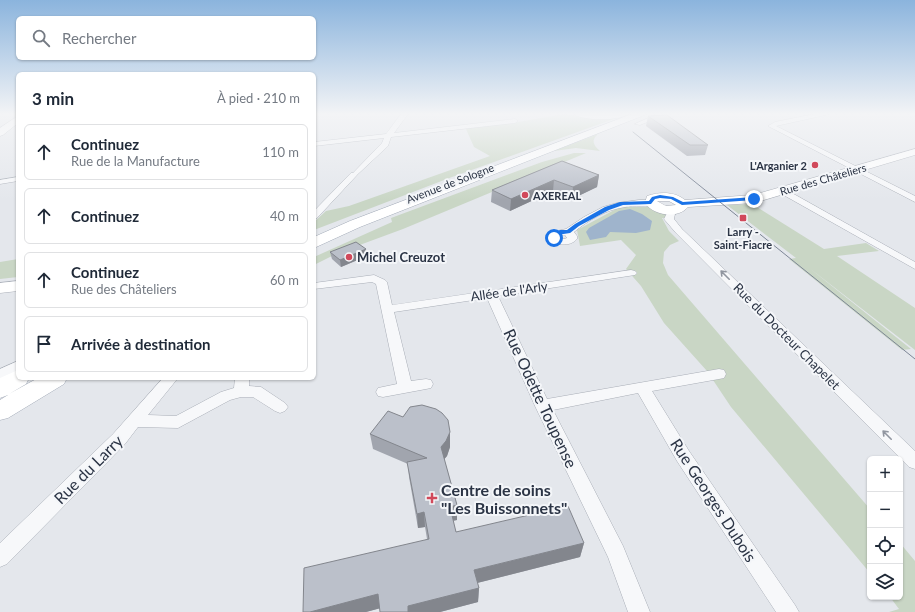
<!DOCTYPE html>
<html lang="fr">
<meta charset="utf-8">
<style>
body{margin:0;font-family:Lato,sans-serif;background:#f6f6f7;color:#1f2937}
.controls{position:absolute;right:12px;bottom:12px;display:grid;overflow:hidden;border-radius:6px;box-shadow:0 1px 3px #0004}
.controls button{width:36px;height:36px;display:grid;place-items:center;padding:0;border:0;border-bottom:1px solid #e0e1e3;background:#fff;color:#1f2937;font:20px sans-serif}
.stop{position:absolute;width:12px;height:12px;margin:-9px;border:3px solid #1a73e8;border-radius:50%;background:#fff}
.stop.end{background:#1a73e8;border-color:#fff;box-shadow:0 1px 4px #0008}
.list{margin:0;padding:0;list-style:none}
h2{display:flex;justify-content:space-between;align-items:center;height:52px;margin:0;padding:0 16px;font-size:17px}
h2 small{font-size:13px;font-weight:400;color:#747a83}
.list li{display:grid;grid-template-columns:26px 1fr auto;gap:12px;align-items:center;box-sizing:border-box;height:56px;margin:0 8px 8px;padding:0 8px;border:1px solid #e0e1e3;border-radius:6px}
.list b{display:block;font-size:15px;white-space:nowrap}
.list p{margin:0;font-size:13px;white-space:nowrap;color:#747a83}
.list em{font-size:13px;font-style:normal;color:#747a83}
.icon{flex:none;width:22px;height:22px;fill:none;stroke:currentColor;stroke-width:2;stroke-linecap:round;stroke-linejoin:round}
.map{position:relative;flex:none;width:915px;height:612px;overflow:hidden}
.search{position:absolute;background:#fff;box-shadow:0 1px 3px #0004;left:16px;top:16px;width:300px;height:44px;display:flex;align-items:center;gap:10px;box-sizing:border-box;padding:0 14px;border-radius:6px;color:#747a83;font-size:15px}
.panel{position:absolute;background:#fff;box-shadow:0 1px 3px #0004;left:16px;top:72px;width:300px;height:308px;border-radius:6px}
.map>svg:first-child{display:block}
</style>
<div class="map">
<svg width="915" height="612" viewBox="0 0 915 612">
<rect width="100%" height="100%" fill="#e4e7ec"/>
<g fill="#c9d6c5">
<path d="M564 114 595 118 622 116 452 177 314 230V222L326 211 349 206 490 156 474 147 466 129H461L518 122Z"/>
<path d="M598 134C591 140 593 145 600 151L576 148 554 151Z"/>
<path d="M574 153H586L403 229 338 253 314 265V257L392 222 391 218 542 162Z"/>
<path d="M752 204 824 249 866 243 879 251 837 256 915 308V350L808 267 911 349 902 350 789 259 796 258 727 205Z"/>
<path d="M632 205 646 206 666 212V218H662L669 231 679 241 670 245 664 252 663 263 668 275 870 509V573L731 407 707 371 664 323 641 286 626 269 636 255 621 240 580 246 577 230 618 208Z"/>
<path d="M18 259V277L0 279V262Z"/>
<path d="M900 543 915 561V612H889L899 609 890 597H900Z"/>
</g>
<path fill="#9fb4cc" d="M630 209 642 214 652 221 650 230 636 233 610 232 606 237 590 240 586 232 589 228 619 211Z"/>
<g fill="none" stroke-linecap="round" stroke-linejoin="round">
<defs>
<g id="street">
<path d="M401 114H408L394 133 515 119 518 121 515 123 391 137 388 146 358 174 317 218 314 219V211L351 173H353L382 143 384 138 314 146V142L386 134Z"/>
<path d="M657 114H667L640 125 635 124Z"/>
<path d="M815 114H830L776 126 915 196V202L768 126 775 122Z"/>
<path d="M18 177V181L0 184V180Z"/>
<path d="M783 188 915 262V269L780 193 779 191 780 189Z"/>
<path d="M639 200H651L655 203C650 209 633 205 625 207 605 210 589 220 574 232L577 236V239C570 247 556 246 549 238L552 232 566 229 584 217 603 207 617 203ZM565 235 567 238 564 239 559 237 561 235Z"/>
<path d="M676 207 681 210 675 214 674 219 682 229 915 451V469L909 467 676 233 664 219 668 211Z"/>
<path d="M631 270 635 271 637 273 635 275 498 296 547 399 719 369 724 370 726 374 724 378 719 379 652 391 689 451 795 605 799 612H776L677 461 638 393 553 410 623 546 650 612H628L608 557 535 406 487 298 394 312 411 381 426 379 431 380 433 384 431 388 426 389 383 397 378 396 376 392 378 388 397 384 376 284 372 282 314 289V283L374 275 385 280 387 282 392 305Z"/>
<path d="M18 361V372L0 380V369Z"/>
<path d="M163 378H178L148 415 176 416 221 392 234 388 235 378H249V386L261 387 285 403 288 407 285 411 280 413 275 411 253 397H241L230 400 178 428 138 427 125 444 7 564 0 567V543L113 434Z"/>
</g>
<g id="secondary">
<path d="M18 116V123L3 135 0 136V128Z"/>
<path d="M915 149V155L754 203 688 207C678 219 654 216 645 203L647 196C659 192 674 191 685 200L753 195ZM657 201H669L676 205 666 206Z"/>
<path d="M18 281V291L0 293V283Z"/>
</g>
<g id="primary">
<path d="M574 114H628C619 121 583 121 574 114Z"/>
<path d="M632 114H647L360 227 314 248V237L350 221Z"/>
<path d="M18 370V378H29L26 384 9 394 38 378H67L64 384 8 418 0 420V400L8 395 0 398V378Z"/>
</g>
</defs>
<use href="#street" stroke="#a9aeb7" stroke-width="1"/>
<use href="#secondary" stroke="#a9aeb7" stroke-width="1"/>
<use href="#primary" stroke="#a3abb8" stroke-width="1"/>
<use href="#street" fill="#f7f8fa" fill-rule="evenodd"/>
<use href="#secondary" fill="#fff" fill-rule="evenodd"/>
<use href="#primary" fill="#fff" fill-rule="evenodd"/>
<path stroke="#7d8696" stroke-width="1" d="M633 132 915 359"/>
</g>
<g fill="#a1a5ae">
<path d="M648 116 708 145 705 155 687 156 646 126Z"/>
<path d="M562 161 599 175 597 187 572 199 553 191 510 211 491 202 492 190Z"/>
<path d="M330 252 367 256 341 267 332 259Z"/>
<path d="M403 417 450 447 447 456 444 459 457 505V520L453 521 456 532 584 543 580 557 477 583 479 588 478 602 440 612H380V608L366 612H303L427 539 425 527 418 528 409 477 408 464 373 449 370 434Z"/>
</g>
<g fill="#83868d">
<path d="M599 175 597 187 572 199 573 187Z"/>
<path d="M554 180 553 191 510 211 511 199Z"/>
<path d="M366 249 367 256 341 267 340 260Z"/>
<path d="M450 432V447L447 456 442 462 441 447Z"/>
<path d="M457 505V520L450 521V507Z"/>
<path d="M424 512 425 527 418 528 417 514Z"/>
<path d="M584 543 580 557 473 584 474 570Z"/>
<path d="M479 588 478 602 440 612H408V606Z"/>
<path d="M378 594 381 608 366 612H310Z"/>
</g>
<g fill="#bbc0ca" stroke="#83868d">
<path d="M667 115 708 145H690L648 116Z"/>
<path d="M562 161 599 175 573 187 554 180 511 199 492 190Z"/>
<path d="M356 242 366 249 340 260 330 252Z"/>
<path d="M422 405 436 409 442 413 448 420 450 432 446 441 441 447 457 505 450 507 456 532 568 506 584 543 474 570 479 588 408 606V612H380L378 594 310 612H303L304 568 429 539 424 512 417 514 407 462 427 458 370 434 388 411 403 417 410 407Z"/>
</g>
<defs><path id="oneway-shaft" d="M-6 0H5M1.5-3L5.5 0L1.5 3" fill="none" stroke-width="1.6" stroke-linecap="round" stroke-linejoin="round"/></defs>
<g stroke="#9196a0">
<use href="#oneway-shaft" transform="translate(725 275) rotate(-135)"/>
<use href="#oneway-shaft" transform="translate(887 435) rotate(-135)"/>
</g>
<linearGradient id="sky" x2="0" y2="1"><stop stop-color="#8bb4dd"/><stop offset="0.57" stop-color="#f3f4f6"/><stop offset="1" stop-color="#f3f4f6" stop-opacity="0"/></linearGradient>
<rect width="915" height="200" fill="url(#sky)"/>
<path fill="#1a73e8" d="M660 195 673 197 683 202 754 197 756 199 754 200 682 205 671 199 660 198 655 199 651 204 623 205 609 210 579 226 570 233 557 235 556 239 552 238 553 233 560 230H567L575 224 605 207 620 202 649 201 652 197Z"/>
<g fill="#d1495b" stroke="#f4f6f9" stroke-width="1.5">
<circle cx="815" cy="165" r="4"/>
<circle cx="525" cy="195" r="4"/>
<rect x="739" y="214" width="8" height="8" rx="2"/>
<circle cx="349" cy="257" r="4"/>
<path d="M430 492h4v4h4v4h-4v4h-4v-4h-4v-4h4z"/>
</g>
<g text-anchor="middle" dominant-baseline="central" stroke-width="4" stroke-linejoin="round" paint-order="stroke">
<g font-size="11" font-weight="bold" fill="#2b3445" stroke="#f4f6f9" text-anchor="end">
<text x="807" y="165">L'Arganier 2</text>
<text x="533" y="195" text-anchor="start">AXEREAL</text>
<text x="743" y="231" text-anchor="middle">Larry -<tspan x="743" dy="13">Saint-Fiacre</tspan></text>
</g>
<g font-size="11" fill="#2b3445" stroke="#f4f6f9">
<text transform="translate(823 179) rotate(-16)">Rue des Châteliers</text>
<text transform="translate(450 183) rotate(-21)">Avenue de Sologne</text>
</g>
<g font-size="13" font-weight="bold" fill="#2b3445" stroke="#f4f6f9" text-anchor="start">
<text x="357" y="257">Michel Creuzot</text>
</g>
<g font-size="13" fill="#2b3445" stroke="#f4f6f9">
<text transform="translate(509 291) rotate(-8)">Allée de l'Arly</text>
<text transform="translate(787 336) rotate(45)">Rue du Docteur Chapelet</text>
</g>
<g font-size="16" fill="#2b3445" stroke="#f4f6f9">
<text transform="translate(541 398) rotate(65)">Rue Odette Toupense</text>
<text transform="translate(88 469) rotate(-45)">Rue du Larry</text>
<text transform="translate(714 500) rotate(57)">Rue Georges Dubois</text>
</g>
<g font-size="16" font-weight="bold" fill="#2b3445" stroke="#f4f6f9" text-anchor="start">
<text x="441" y="489">Centre de soins<tspan x="441" dy="18">"Les Buissonnets"</tspan></text>
</g>
</g>
</svg>
<div class="controls">
<button>+</button>
<button>−</button>
<button><svg class="icon" aria-label="locate" viewBox="0 0 24 24"><circle cx="12" cy="12" r="6"/><path d="M12 2v4M12 18v4M2 12h4M18 12h4"/></svg></button>
<button><svg class="icon" aria-label="layers" viewBox="0 0 24 24"><path d="M12 4l9 5-9 5-9-5zM3 14l9 5 9-5"/></svg></button>
</div>
<div class="stop" style="left:554px;top:238px"></div>
<div class="stop end" style="left:754px;top:199px"></div>
<div class="search"><svg class="icon" aria-label="search" viewBox="0 0 24 24"><circle cx="10" cy="10" r="6"/><path d="M15 15l6 6"/></svg>Rechercher</div>
<section class="panel">
<h2>3 min<small>À pied · 210 m</small></h2>
<ul class="list">
<li><svg class="icon" aria-label="ahead" viewBox="0 0 24 24"><path d="M12 20V5M6 11l6-6 6 6"/></svg><div><b>Continuez</b><p>Rue de la Manufacture</p></div><em>110 m</em></li>
<li><svg class="icon" aria-label="ahead" viewBox="0 0 24 24"><path d="M12 20V5M6 11l6-6 6 6"/></svg><div><b>Continuez</b></div><em>40 m</em></li>
<li><svg class="icon" aria-label="ahead" viewBox="0 0 24 24"><path d="M12 20V5M6 11l6-6 6 6"/></svg><div><b>Continuez</b><p>Rue des Châteliers</p></div><em>60 m</em></li>
<li><svg class="icon" aria-label="arrive" viewBox="0 0 24 24"><path d="M6 21V4h12l-3 4 3 4H6"/></svg><div><b>Arrivée à destination</b></div></li>
</ul>
</section>
</div>
